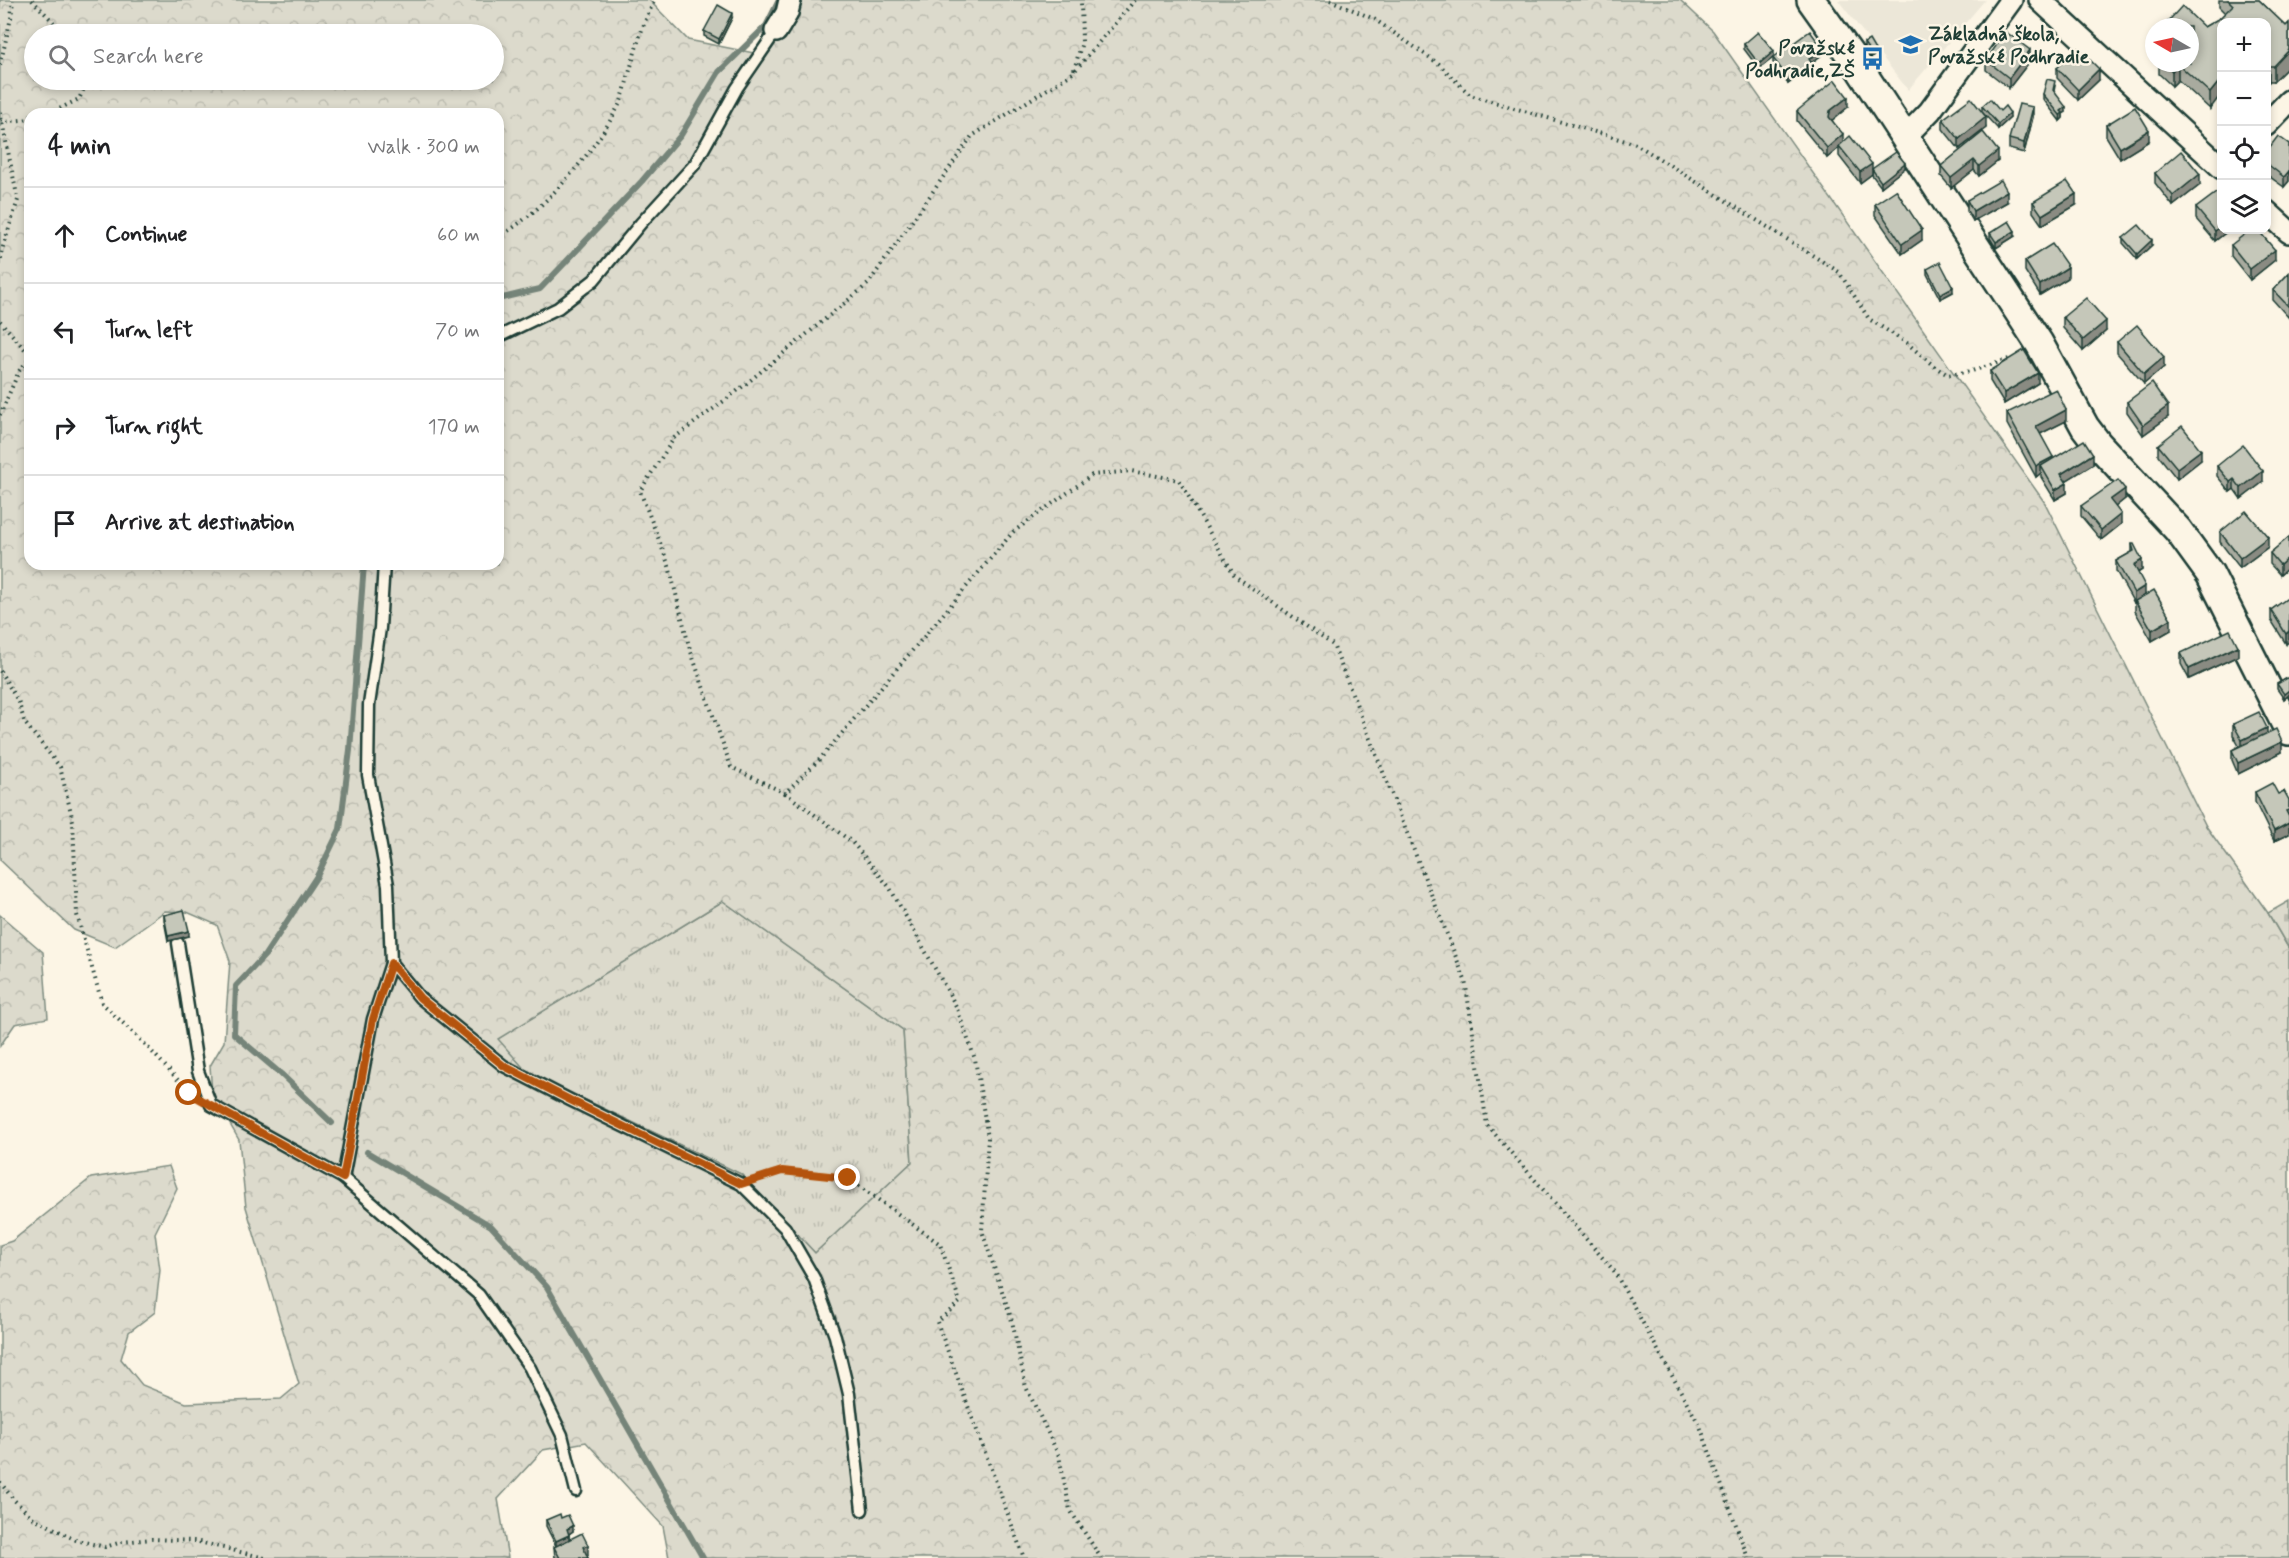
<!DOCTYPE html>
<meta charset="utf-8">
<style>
body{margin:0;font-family:Mynerve,sans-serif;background:#f6f6f6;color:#202124}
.controls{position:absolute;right:18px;top:18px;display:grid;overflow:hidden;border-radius:12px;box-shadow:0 3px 9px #0003}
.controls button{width:54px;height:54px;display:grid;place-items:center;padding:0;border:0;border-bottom:2px solid #e0e0e0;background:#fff;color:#202124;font:30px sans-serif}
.compass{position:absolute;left:2145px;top:18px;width:54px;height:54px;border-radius:50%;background:#fff;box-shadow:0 3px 9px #0003;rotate:279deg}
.stop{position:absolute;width:18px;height:18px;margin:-14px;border:4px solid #b45309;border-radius:50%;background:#fff}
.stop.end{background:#b45309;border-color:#fff;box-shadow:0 2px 6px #0008}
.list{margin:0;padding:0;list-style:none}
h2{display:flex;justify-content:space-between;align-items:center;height:78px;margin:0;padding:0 24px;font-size:26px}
h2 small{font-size:20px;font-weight:400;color:#757577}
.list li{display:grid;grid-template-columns:39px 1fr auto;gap:18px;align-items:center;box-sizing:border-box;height:96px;padding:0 24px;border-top:2px solid #e0e0e0}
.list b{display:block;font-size:22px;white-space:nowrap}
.list em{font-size:20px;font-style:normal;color:#757577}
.icon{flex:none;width:33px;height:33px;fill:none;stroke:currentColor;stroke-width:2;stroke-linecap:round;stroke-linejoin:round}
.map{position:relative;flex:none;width:2289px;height:1558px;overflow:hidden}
.search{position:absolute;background:#fff;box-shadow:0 3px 9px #0003;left:24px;top:24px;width:480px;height:66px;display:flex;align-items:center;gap:15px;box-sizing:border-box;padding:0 21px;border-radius:33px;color:#757577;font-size:22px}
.panel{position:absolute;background:#fff;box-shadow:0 3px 9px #0003;left:24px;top:108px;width:480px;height:462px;border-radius:18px}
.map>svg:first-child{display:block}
</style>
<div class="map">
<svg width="2289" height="1558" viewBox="0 0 2289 1558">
<defs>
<pattern id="grass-tufts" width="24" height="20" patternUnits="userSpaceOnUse" patternTransform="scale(1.5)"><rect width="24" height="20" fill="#dcdacc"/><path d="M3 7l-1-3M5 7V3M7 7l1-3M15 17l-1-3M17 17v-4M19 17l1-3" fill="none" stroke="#bcbcb0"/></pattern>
<pattern id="forest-crowns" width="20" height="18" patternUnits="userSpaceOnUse" patternTransform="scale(1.5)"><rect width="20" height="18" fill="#dcdacc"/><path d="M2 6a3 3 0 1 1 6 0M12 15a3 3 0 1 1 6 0" fill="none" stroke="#bcbcb0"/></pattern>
<pattern id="cemetery-stones" width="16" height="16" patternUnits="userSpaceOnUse" patternTransform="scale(1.5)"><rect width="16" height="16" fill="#dcdacc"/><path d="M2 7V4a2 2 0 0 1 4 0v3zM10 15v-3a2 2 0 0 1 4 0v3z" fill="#bcbcb0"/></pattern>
</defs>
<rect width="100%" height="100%" fill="#fcf5e5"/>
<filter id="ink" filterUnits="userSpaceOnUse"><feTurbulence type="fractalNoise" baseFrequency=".0167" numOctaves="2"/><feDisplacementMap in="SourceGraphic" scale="12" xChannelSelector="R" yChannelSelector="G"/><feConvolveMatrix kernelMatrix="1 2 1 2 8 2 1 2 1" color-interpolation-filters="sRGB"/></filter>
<g filter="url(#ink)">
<path fill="#ece7d8" d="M1838 0H1985L1908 90Z"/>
<path fill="url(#grass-tufts)" stroke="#7e8c80" stroke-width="1.5" d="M723 901 903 1030 912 1162 815 1253 741 1174 527 1072 497 1039Z"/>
<g fill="url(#forest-crowns)" stroke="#7e8c80" stroke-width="1.5" fill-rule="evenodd">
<path d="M0 0H649L688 40 764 55 803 0H1680L1713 31 2045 503 2206 826 2268 913 2289 949V1558H669L663 1526 586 1442 543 1450 498 1499 508 1558H0V1245L12 1241 91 1178 169 1166 177 1188 155 1233 160 1270 155 1312 129 1332 121 1359 142 1385 186 1403 281 1399 299 1384 246 1207 239 1140 212 1093 210 1066 224 1042 230 961 217 925 187 912 165 911 115 947 74 930 0 860ZM34 34H494V80H34ZM30 114H498V564H30ZM723 901 903 1030 912 1162 815 1253 741 1174 527 1072 498 1039Z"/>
<path d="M0 915 43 952 48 1018 15 1024 0 1046Z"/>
</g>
<path fill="url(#cemetery-stones)" stroke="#7e8c80" stroke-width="1.5" d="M2289 901V949L2268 913Z"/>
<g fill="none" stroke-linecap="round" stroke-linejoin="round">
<g stroke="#758479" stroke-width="6">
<path d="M498 299 540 289 562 266 642 181 681 135 719 72 766 26 779 0"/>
<path d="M332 1123 281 1074 234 1034 236 986 265 955 317 876 340 829 350 750 364 564"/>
<path d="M367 1152 491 1226 547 1287 703 1558"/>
</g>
<defs>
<g id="service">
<path d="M498 337 558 308 594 280 641 223 695 164 737 88 776 31"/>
<path d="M384 564 380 628 369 705 368 775 388 885 391 963 420 998 504 1066 570 1100 741 1184 785 1228 814 1278 835 1336 849 1394 862 1510"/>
<path d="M178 943 198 1071 211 1105 343 1178"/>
<path d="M391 963 373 1019 343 1178 479 1295 530 1368 562 1435 576 1491"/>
</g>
<g id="minor">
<path d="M2040 0 2222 168"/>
<path d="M776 31 787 13 790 0"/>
<path d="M2266 125 2289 101"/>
<path d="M1904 138 1930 111 2011 0"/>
<path d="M2266 211 2289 232"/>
</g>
<path id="tertiary" d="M1811 0 1858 66 2039 343 2085 427 2098 444 2178 530 2210 574 2289 731"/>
</defs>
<use href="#service" stroke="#1f3d34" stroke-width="15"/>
<use href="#minor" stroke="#1f3d34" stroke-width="26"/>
<use href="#tertiary" stroke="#1f3d34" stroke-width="32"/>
<g stroke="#1f3d34" stroke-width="4" stroke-dasharray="1.5 4.5" stroke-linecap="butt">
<path d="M32 0 65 34"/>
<path d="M1135 0 1073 73 972 136 868 284 736 392 674 438 640 491 669 566 689 646 731 767 785 793 820 759 1013 532 1092 475 1131 471 1179 480 1235 576 1333 645 1465 980 1487 1125 1614 1271 1700 1426 1748 1558"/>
<path d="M1330 0 1374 19 1439 64 1470 95 1636 144 1839 272 1869 319 1907 343 1935 367 1948 375 1972 371 2012 358"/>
<path d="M0 65 11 18 13 0"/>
<path d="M1074 70 1082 42 1081 0"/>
<path d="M0 112 18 200 3 247 0 263"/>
<path d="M49 114 79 99 88 80"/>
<path d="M1 122 30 119"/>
<path d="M498 237C544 212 598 148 621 101 625 91 627 80 630 70 637 45 643 22 655 0"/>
<path d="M0 321 30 355"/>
<path d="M0 415 19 371 30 358"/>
<path d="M0 671 18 701 25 723 60 767 73 821 77 915 102 1003 143 1042 190 1093"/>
<path d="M785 793 852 842 890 888 956 1006 975 1059 988 1138 982 1231 1012 1321 1026 1387 1059 1456 1070 1510 1101 1558"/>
<path d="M755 1180 782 1171 848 1178 940 1244 960 1302 937 1322 1024 1558"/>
<path d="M0 1482 14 1500 32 1517 76 1540 105 1547 122 1542 152 1539 195 1541 265 1558"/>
</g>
<use href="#service" stroke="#fcf5e5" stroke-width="10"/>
<use href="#minor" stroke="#fcf5e5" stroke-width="21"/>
<use href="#tertiary" stroke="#fcf5e5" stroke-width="27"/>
</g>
<g fill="#a9ab9f" stroke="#1f3d34" stroke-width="1.5">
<path d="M2219 0H2259L2286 26 2289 23V66L2274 81H2269L2266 84V22H2222L2210 109 2178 80 2172 86 2159 74V63H2190L2204 27 2220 18 2225 13 2219 7Z"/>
<path d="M732 18 719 44 704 36V31Z"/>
<path d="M2154 36V58L2151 55V40Z"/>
<path d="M1864 43 1875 55 1871 58 1864 49Z"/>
<path d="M1744 44 1774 57 1759 69 1744 49Z"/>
<path d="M1823 54 1811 63V67L1788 84 1773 63V58Z"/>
<path d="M1986 60 2030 61 2009 88 1986 70Z"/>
<path d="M2057 68 2099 80 2078 100 2057 78Z"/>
<path d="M2055 86 2054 91 2066 112 2063 114V118L2060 121 2043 99V94Z"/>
<path d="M1982 106 2000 111 2010 118 1998 129 1982 112 1986 128 1959 149 1943 129V119L1982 112Z"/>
<path d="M1848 107 1832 120 1843 143 1872 174 1860 183 1839 156V148L1827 158 1797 121V111Z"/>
<path d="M2033 117 2024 153 2009 149V139Z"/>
<path d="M2106 125 2149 141 2120 159 2106 136Z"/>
<path d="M1983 132 1998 161 1979 176 1974 170 1951 188 1941 176V166Z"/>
<path d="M2289 144V181L2284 187 2266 174V152Z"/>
<path d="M1905 168 1881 187 1872 175V169Z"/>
<path d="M2155 173 2200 185 2173 206 2155 183Z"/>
<path d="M1967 200 2007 202 1973 221 1967 211Z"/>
<path d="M2033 202 2076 205 2042 225 2033 212Z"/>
<path d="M1875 204 1922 240 1902 254 1875 215Z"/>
<path d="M2196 208 2222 230H2229L2215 241 2196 219Z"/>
<path d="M1990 233 2015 236 1996 248 1990 238Z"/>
<path d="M2123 238 2152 245 2137 259 2123 243Z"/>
<path d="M2231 245 2275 260 2250 280 2231 256Z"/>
<path d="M2025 261 2068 278 2040 295 2025 271Z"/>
<path d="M1927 269 1953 292 1940 299 1927 274Z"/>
<path d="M2289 273V318L2273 300V290Z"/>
<path d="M2063 317 2106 331 2083 351 2063 328Z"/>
<path d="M2117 342 2164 367 2144 384 2117 353Z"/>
<path d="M1990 371 2038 383 2004 404 1990 381Z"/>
<path d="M2127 402 2168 417 2143 435 2127 412Z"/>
<path d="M2007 413 2066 421 2040 434 2053 459 2093 464 2065 481 2067 493 2055 500 2041 477V473L2036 477 2007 424Z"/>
<path d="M2158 445 2201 460 2177 479 2158 455Z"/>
<path d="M2217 466 2263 482 2241 499 2234 489 2230 492 2217 476Z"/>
<path d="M2125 499 2115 507 2121 524 2101 540 2081 516V506Z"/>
<path d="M2220 532 2268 547 2240 568 2220 542Z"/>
<path d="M2289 537V567L2280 575 2270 564V553Z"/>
<path d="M2132 544 2142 570 2138 573 2145 595 2171 630 2152 641 2135 611V602L2134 603 2116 571V561L2132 552Z"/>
<path d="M2289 598 2286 644 2271 620V610Z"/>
<path d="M2181 653 2238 656 2189 679 2181 664Z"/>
<path d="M2289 677V695L2284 699 2277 689V684Z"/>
<path d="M2233 724 2267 733 2282 752 2238 774 2232 760V750L2239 746 2233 735Z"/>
<path d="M2255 792 2278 794 2289 800V834L2274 841 2255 802Z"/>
<path d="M164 915 189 936 168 941 164 920Z"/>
<path d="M561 1518 573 1531 569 1534V1539L588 1555 587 1556 588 1558H555L554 1547 556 1546 546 1526V1520Z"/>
</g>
<g fill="#8a8b82" stroke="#1f3d34" stroke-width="1.5">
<path d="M732 13V18L719 44V39Z"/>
<path d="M1823 49V54L1811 63V67L1788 84V78L1809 59Z"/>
<path d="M1875 50V55L1871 58V53Z"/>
<path d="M2030 50V61L2009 88V78Z"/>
<path d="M2289 50V66L2274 81V66Z"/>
<path d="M1774 51V57L1759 69V64Z"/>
<path d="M2178 64V80L2172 86V71Z"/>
<path d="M2099 69V80L2078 100V90Z"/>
<path d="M2269 71V82L2266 84V74Z"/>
<path d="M2222 78V93L2210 109V93Z"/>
<path d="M1848 97V107L1830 122 1829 117 1830 111Z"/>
<path d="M2033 107V117L2024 153V143Z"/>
<path d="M2066 107V112L2063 114V118L2060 121 2061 111Z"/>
<path d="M2010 113V118L1998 129V124Z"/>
<path d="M1986 117V128L1959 149V139Z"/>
<path d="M2149 130V141L2120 159V148Z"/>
<path d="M1843 134V145L1839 146V148L1827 158V148Z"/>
<path d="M1998 151V161L1979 176V166Z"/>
<path d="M1974 160V170L1951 188V178Z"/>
<path d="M1905 163V168L1881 187V182Z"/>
<path d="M1872 164V174L1860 183V172Z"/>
<path d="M2289 171V181L2284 187V177Z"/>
<path d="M2200 174V185L2173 206V196Z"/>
<path d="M2007 191V202L1973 221V211Z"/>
<path d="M2076 194V205L2042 225V215Z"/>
<path d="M2222 225V230H2229L2215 241V231Z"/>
<path d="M1922 230V240L1902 254V244Z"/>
<path d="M2015 231V236L1996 248V242Z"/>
<path d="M2152 240V245L2137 259V254Z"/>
<path d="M2275 250V260L2250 280V269Z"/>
<path d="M2068 267V278L2040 295V285Z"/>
<path d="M1953 287V292L1940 299V294Z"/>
<path d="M2106 321V331L2083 351V340Z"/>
<path d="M2164 357V367L2144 384V374Z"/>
<path d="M2038 373V383L2004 404V393Z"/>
<path d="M2168 406V417L2143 435V425Z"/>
<path d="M2066 410V421L2036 436V426Z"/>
<path d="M2201 450V460L2177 479V468Z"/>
<path d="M2093 454V464L2061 484V474Z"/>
<path d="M2053 457V467L2041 466V473L2036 477V466Z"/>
<path d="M2263 471V482L2241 499V488Z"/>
<path d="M2234 479V489L2230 492V482Z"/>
<path d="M2067 483V493L2055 500V490Z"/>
<path d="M2125 489V499L2110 511V500Z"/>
<path d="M2121 514V524L2101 540V530Z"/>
<path d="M2268 537V547L2240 568V558Z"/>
<path d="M2289 557V567L2280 575V565Z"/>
<path d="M2142 560V570L2134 575V565Z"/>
<path d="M2145 586V597L2134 603V593Z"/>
<path d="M2171 619V630L2152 641V630Z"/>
<path d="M2289 631V642L2286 644V634Z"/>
<path d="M2238 646V656L2189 679V669Z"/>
<path d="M2289 690V695L2284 699V694Z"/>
<path d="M2267 728V738L2242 750V740Z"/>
<path d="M2282 742V752L2238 774V763Z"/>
<path d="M2289 823V834L2274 841V831Z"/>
<path d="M189 931V936L168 941V936Z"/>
<path d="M573 1526V1531L567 1535V1529Z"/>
<path d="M569 1535V1540L556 1547V1541Z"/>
<path d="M588 1545V1555L583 1558V1547Z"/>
</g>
<g fill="#c5c7b9" stroke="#1f3d34" stroke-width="1.5">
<path d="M2228 0H2259L2286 26 2289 23V50L2274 66H2269L2266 64V22H2222V78L2210 93 2178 64 2172 71 2163 63H2190V27H2163L2182 6 2204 27 2220 18 2233 5Z"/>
<path d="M718 5 732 13 719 39 704 31Z"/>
<path d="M1810 31 1823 49 1809 59 1811 62 1788 78 1773 58Z"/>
<path d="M1758 32 1774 51 1759 64 1744 44Z"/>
<path d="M2006 32 2030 50 2009 78 1986 60Z"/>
<path d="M1869 40 1875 50 1871 53 1864 43Z"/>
<path d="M2078 48 2099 69 2078 90 2057 68Z"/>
<path d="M2047 79 2055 81 2053 90 2066 107 2061 111 2063 113 2060 115 2043 94Z"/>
<path d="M1835 80 1848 97 1830 111 1829 117 1843 134 1827 148 1797 111Z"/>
<path d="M1971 98 1986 117 1959 139 1943 119Z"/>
<path d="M1990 99 2000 111 2005 106 2010 113 1998 124 1982 106Z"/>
<path d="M2019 104 2033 107 2024 143 2009 139Z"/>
<path d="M2135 107 2149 130 2120 148 2106 125Z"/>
<path d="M1983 132 1998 151 1979 166 1974 160 1951 178 1941 166Z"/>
<path d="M1850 136 1872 164 1860 172 1839 146Z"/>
<path d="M2278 136 2289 144V171L2284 177 2266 163V152Z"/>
<path d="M2181 151 2200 174 2173 196 2155 173Z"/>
<path d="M1896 152 1905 163 1881 182 1872 169Z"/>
<path d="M2001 180 2007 191 1973 211 1967 200Z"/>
<path d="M2067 181 2076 194 2042 215 2033 202Z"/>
<path d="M1896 190 1922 230 1902 244 1875 204Z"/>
<path d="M2220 190 2222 192V225L2215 231 2196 208Z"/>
<path d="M2009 221 2015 231 1996 242 1990 233Z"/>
<path d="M2139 225 2152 240 2137 254 2123 238Z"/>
<path d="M2250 230H2258L2275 250 2250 269 2231 245Z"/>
<path d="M2052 244 2068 267 2040 285 2025 261Z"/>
<path d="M1940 262 1953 287 1940 294 1927 269Z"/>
<path d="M2289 273V307L2273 290Z"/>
<path d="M2086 298 2106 321 2083 340 2063 317Z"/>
<path d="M2137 325 2164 357 2144 374 2117 342Z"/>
<path d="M2024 350 2038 373 2004 393 1990 371Z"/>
<path d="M2152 383 2168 406 2143 425 2127 402Z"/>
<path d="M2056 389 2066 410 2036 426 2053 457 2036 466 2007 413Z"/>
<path d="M2182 426 2201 450 2177 468 2158 445Z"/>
<path d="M2084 440 2093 454 2061 474 2067 483 2055 490 2041 466Z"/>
<path d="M2243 445 2263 471 2241 488 2234 479 2230 482 2217 466Z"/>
<path d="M2118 480 2125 489 2110 500 2121 514 2101 530 2081 506Z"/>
<path d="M2246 511 2268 537 2240 558 2220 532Z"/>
<path d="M2289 537V557L2280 565 2270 553Z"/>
<path d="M2132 544H2134L2142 560 2134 565 2145 586 2134 593 2116 561 2134 551Z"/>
<path d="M2154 590 2171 619 2152 630 2135 601Z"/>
<path d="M2289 597V631L2286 634 2271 610Z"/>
<path d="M2230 630 2238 646 2189 669 2181 653Z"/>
<path d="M2289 677V690L2284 694 2277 684Z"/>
<path d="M2259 712 2267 728 2242 740 2233 724Z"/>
<path d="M2276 729 2282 742 2238 763 2232 750Z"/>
<path d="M2272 783 2278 794 2284 791 2289 800V810L2286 811 2289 817V823L2274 831 2255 792Z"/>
<path d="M184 910 189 931 168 936 164 915Z"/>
<path d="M560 1514 561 1518 568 1515 573 1526 567 1529 569 1535 556 1541 546 1520Z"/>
<path d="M582 1533 588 1545 583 1547 588 1558H560L554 1547Z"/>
</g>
</g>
<g fill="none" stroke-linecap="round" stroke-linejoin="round" filter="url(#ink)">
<path stroke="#b45309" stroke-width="8" d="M189 1093 343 1178 373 1019 391 963 420 998 504 1066 570 1100 741 1184 782 1171 848 1178"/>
</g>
<defs>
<symbol id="school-bare" viewBox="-9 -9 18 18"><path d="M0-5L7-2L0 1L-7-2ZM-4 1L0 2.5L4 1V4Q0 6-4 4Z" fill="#1f6fb2" stroke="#fcf5e5" stroke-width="2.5" paint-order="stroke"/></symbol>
<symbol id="bus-bare" viewBox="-9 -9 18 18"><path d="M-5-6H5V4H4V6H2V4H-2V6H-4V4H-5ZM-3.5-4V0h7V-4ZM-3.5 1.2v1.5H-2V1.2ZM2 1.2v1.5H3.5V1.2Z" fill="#1f6fb2" stroke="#fcf5e5" stroke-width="2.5" paint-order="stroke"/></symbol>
</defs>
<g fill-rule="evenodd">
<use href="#school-bare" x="1894" y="28" width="33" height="33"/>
<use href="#bus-bare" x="1856" y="42" width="33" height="33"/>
</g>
<g text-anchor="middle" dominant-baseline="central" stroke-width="5" stroke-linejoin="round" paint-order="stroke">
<g font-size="20" font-weight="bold" fill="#1f3d34" stroke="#fcf5e5" text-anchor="start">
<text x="1928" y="34">Základná škola,<tspan x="1928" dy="23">Považské Podhradie</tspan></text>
<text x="1855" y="48" text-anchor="end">Považské<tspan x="1855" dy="23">Podhradie,ZŠ</tspan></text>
</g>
</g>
</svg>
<div class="controls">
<button>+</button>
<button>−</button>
<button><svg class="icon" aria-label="locate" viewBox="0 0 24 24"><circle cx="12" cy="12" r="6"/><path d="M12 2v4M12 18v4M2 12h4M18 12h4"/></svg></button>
<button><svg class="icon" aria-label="layers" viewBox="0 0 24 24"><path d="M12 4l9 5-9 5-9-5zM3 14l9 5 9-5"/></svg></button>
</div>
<svg class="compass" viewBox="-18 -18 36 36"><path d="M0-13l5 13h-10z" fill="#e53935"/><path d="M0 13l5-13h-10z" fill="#757577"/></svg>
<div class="stop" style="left:189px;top:1093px"></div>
<div class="stop end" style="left:848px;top:1178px"></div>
<div class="search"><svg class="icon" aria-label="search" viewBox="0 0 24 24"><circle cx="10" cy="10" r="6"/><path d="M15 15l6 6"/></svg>Search here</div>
<section class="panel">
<h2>4 min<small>Walk · 300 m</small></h2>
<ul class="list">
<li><svg class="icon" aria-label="ahead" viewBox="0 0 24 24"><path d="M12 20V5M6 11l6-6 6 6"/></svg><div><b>Continue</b></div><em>60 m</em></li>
<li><svg class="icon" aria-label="left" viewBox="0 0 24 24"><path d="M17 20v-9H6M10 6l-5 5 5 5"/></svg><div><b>Turn left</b></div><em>70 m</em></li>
<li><svg class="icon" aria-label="right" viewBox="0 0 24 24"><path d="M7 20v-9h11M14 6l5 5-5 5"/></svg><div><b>Turn right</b></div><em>170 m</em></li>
<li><svg class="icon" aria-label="arrive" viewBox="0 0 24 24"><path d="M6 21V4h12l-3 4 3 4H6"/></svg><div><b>Arrive at destination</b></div></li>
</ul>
</section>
</div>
